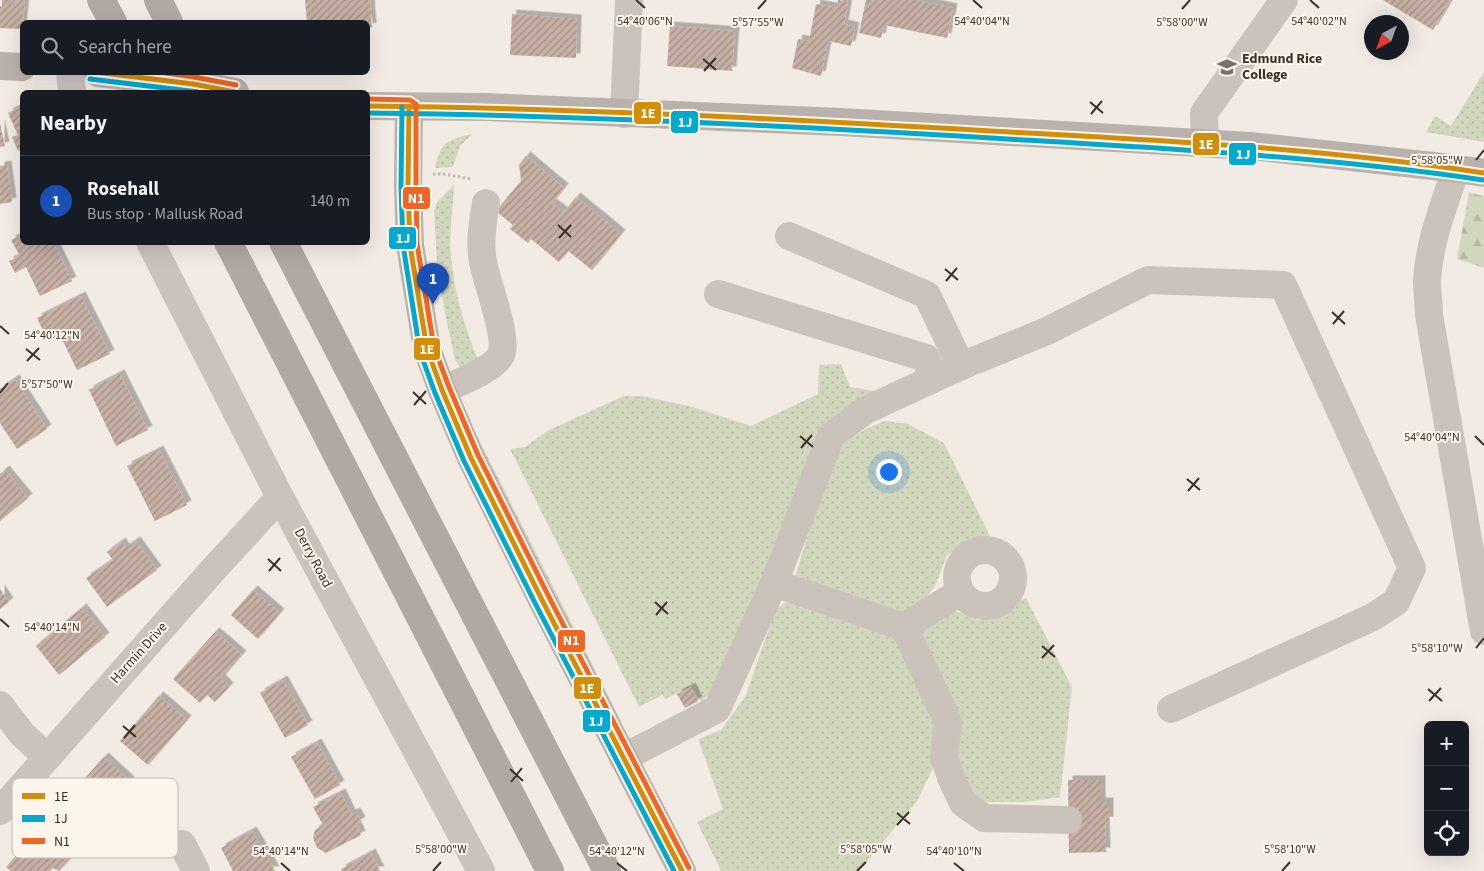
<!DOCTYPE html>
<meta charset="utf-8">
<style>
body{margin:0;font-family:"Source Sans 3",sans-serif;background:#242831;color:#f1f3f6}
.controls{position:absolute;right:15px;bottom:15px;display:grid;overflow:hidden;border-radius:8px;box-shadow:0 5px 20px #0002}
.controls button{width:45px;height:45px;display:grid;place-items:center;padding:0;border:0;border-bottom:1px solid #363941;background:#171b24;color:#f1f3f6;font:25px sans-serif}
.compass{position:absolute;left:1364px;top:15px;width:45px;height:45px;border-radius:50%;background:#171b24;box-shadow:0 5px 20px #0002;rotate:221deg}
.you{position:absolute;left:888px;top:471px;width:18px;height:18px;margin:-12px;border:4px solid #fff;border-radius:50%;background:#1a73e8;box-shadow:0 0 0 8px #1a73e833}
.badge{display:grid;place-items:center;width:32px;height:32px;border-radius:50%;background:#7b716a;color:#fff;font-size:16px;font-weight:700}
.pin{position:absolute;translate:-50% -41px;filter:drop-shadow(0 1px 2px #0008)}
.pin::after{content:'';position:absolute;top:26px;width:18px;height:15px;background:inherit;clip-path:polygon(0 0,100% 0,50% 100%)}
.list{margin:0;padding:0;list-style:none}
h2{display:flex;justify-content:space-between;align-items:center;height:65px;margin:0;padding:0 20px;font-size:21px}
h2 small{font-size:16px;font-weight:400;color:#9ea1a6}
.list li{display:grid;grid-template-columns:32px 1fr auto;gap:15px;align-items:center;box-sizing:border-box;height:90px;padding:0 20px;border-top:1px solid #363941}
.list b{display:block;font-size:19px;white-space:nowrap}
.list p{margin:0;font-size:16px;white-space:nowrap;color:#9ea1a6}
.list em{font-size:16px;font-style:normal;color:#9ea1a6}
.icon{flex:none;width:28px;height:28px;fill:none;stroke:currentColor;stroke-width:2;stroke-linecap:round;stroke-linejoin:round}
.map{position:relative;flex:none;width:1484px;height:871px;overflow:hidden}
.search{position:absolute;background:#171b24;box-shadow:0 5px 20px #0002;left:20px;top:20px;width:350px;height:55px;display:flex;align-items:center;gap:12px;box-sizing:border-box;padding:0 18px;border-radius:8px;color:#9ea1a6;font-size:19px}
.panel{position:absolute;background:#171b24;box-shadow:0 5px 20px #0002;left:20px;top:90px;width:350px;height:155px;border-radius:8px}
.map>svg:first-child{display:block}
</style>
<div class="map">
<svg width="1484" height="871" viewBox="0 0 1484 871">
<defs>
<pattern id="grass-dots" width="8" height="8" patternUnits="userSpaceOnUse" patternTransform="scale(1.25)"><rect width="8" height="8" fill="#d1d7bc"/><path d="M2 2h.1M6 6h.1" fill="none" stroke="#b4b9a2" stroke-width="1.8" stroke-linecap="round"/></pattern>
<pattern id="forest-firs" width="22" height="20" patternUnits="userSpaceOnUse" patternTransform="scale(1.25)"><rect width="22" height="20" fill="#d1d7bc"/><path d="M5 1l3.5 6h-7zM16 11l3.5 6h-7z" fill="#b4b9a2"/></pattern>
<pattern id="building-hatch" width="6" height="6" patternUnits="userSpaceOnUse" patternTransform="scale(1.25)"><rect width="6" height="6" fill="#c6afa4"/><path d="M-1 1l2-2M0 6l6-6M5 7l2-2" fill="none" stroke="#a28f86"/></pattern>
<filter id="shadow"><feDropShadow dx="4.5" dy="-4.5" stdDeviation="0" flood-color="#0004"/></filter>
</defs>
<rect width="100%" height="100%" fill="#f1ebe4"/>
<g fill="url(#grass-dots)">
<path d="M1484 72V142L1426 132 1435 116 1451 126Z"/>
<path d="M472 134 460 146 453 167 435 168C441 142 446 140 472 134Z"/>
<path d="M454 185C453 208 449 232 451 255 454 295 466 331 481 367L463 372 455 360 445 313 437 261 434 211 437 202Z"/>
<path d="M841 364 850 387 880 392 821 430 772 549 731 662 702 703 691 687 665 699 662 695 639 707 510 449 525 447 547 431 624 396H641L689 406 751 426 818 394 819 365Z"/>
<path d="M464 410 621 721H617L480 449Z"/>
<path d="M884 421 908 424 944 443 991 538 983 544 970 542 947 555 936 584 922 604 899 616 794 580 816 509 834 461 844 443 866 429Z"/>
<path d="M1026 598 1072 687 1060 797 1026 802H977L954 774 912 628 951 609 977 620 994 618 1012 605Z"/>
<path d="M788 601 898 637 938 722 936 762 917 801 859 871H721L697 822 723 809 698 739 721 730 745 697 776 609Z"/>
</g>
<path fill="url(#forest-firs)" d="M1469 192 1484 196V268L1457 259Z"/>
<g fill="url(#building-hatch)" filter="url(#shadow)">
<path d="M2 0H13L12 7H15L16 0H25L22 29 0 28V6L2 7Z"/>
<path d="M305 0H370L372 27 368 28V22H307Z"/>
<path d="M838 0 848 2 844 24 855 27 851 46 828 41 821 76 792 68 798 39 809 41 816 4 837 8Z"/>
<path d="M866 0H916L953 8 947 38 884 25 881 38 859 33Z"/>
<path d="M1383 0H1451L1433 30Z"/>
<path d="M512 14 577 19 576 58 510 55Z"/>
<path d="M670 26 735 31 732 71 667 66Z"/>
<path d="M22 106V149L18 151 12 137 18 135 8 113Z"/>
<path d="M0 123 5 146 0 147Z"/>
<path d="M526 156 564 188 552 203 564 212 576 197 621 234 592 270 568 251 559 262 531 239 528 243 510 229 513 225 496 211 521 181 519 165Z"/>
<path d="M7 165 12 202 0 204V166Z"/>
<path d="M22 235V242H53L72 281 40 296 26 267 15 273 9 261 20 256 11 240Z"/>
<path d="M81 296 110 354 77 370 60 335 48 341 37 318Z"/>
<path d="M120 374 148 430 116 446 89 390Z"/>
<path d="M15 379 47 429 17 449 0 423V389Z"/>
<path d="M159 450 187 505 155 521 127 466Z"/>
<path d="M5 470 28 498 0 521V474Z"/>
<path d="M136 541 157 570 107 607 86 578 113 560 107 552 121 542 125 548Z"/>
<path d="M0 589 9 602 0 609Z"/>
<path d="M253 590 280 613 258 639 231 615Z"/>
<path d="M82 608 105 637 59 675 36 646Z"/>
<path d="M215 632 242 655 221 679 229 687 215 702 207 695 200 703 173 679Z"/>
<path d="M283 680 308 725 285 738 260 693Z"/>
<path d="M691 687 698 701 685 708 677 694Z"/>
<path d="M159 696 187 720 148 765 120 741Z"/>
<path d="M317 743 340 785 315 799 291 757Z"/>
<path d="M104 757 130 781 89 828 62 804Z"/>
<path d="M1068 780H1101V802H1109V821H1105L1106 852 1069 853Z"/>
<path d="M341 793 351 814 356 812 361 821 356 824 361 835 326 853 317 848 313 838 315 830 323 825 313 807Z"/>
<path d="M37 822 42 827 47 822 73 845 65 854 70 859 59 871 53 868 50 871H11L6 867 35 834 30 829Z"/>
<path d="M252 831 268 858 275 871H233L221 848Z"/>
<path d="M371 853 380 871H342L341 869Z"/>
</g>
<g fill="none" stroke-linecap="round" stroke-linejoin="round">
<path stroke="#c3bbb4" stroke-width="3" stroke-dasharray="2.5 2.5" stroke-linecap="butt" d="M433 174H443L472 179"/>
<g stroke="#cac3bc" stroke-width="28">
<path d="M70 72 72 92"/>
<path d="M624 114 629 0"/>
<path d="M1205 143 1204 113 1284 0"/>
<path d="M1456 169C1444 205 1429 242 1427 281 1427 292 1429 304 1429 315L1484 631"/>
<path d="M789 236 927 295 961 366"/>
<path d="M150 242 280 497 481 871"/>
<path d="M718 294 926 358 933 379"/>
<path d="M442 390C457 383 493 370 501 355 509 336 486 283 483 261 479 242 483 222 486 203"/>
<circle cx="985" cy="578" r="28"/>
<path d="M774 583 904 627 948 722 944 757 952 780 963 803 984 818 1068 820"/>
<path d="M904 627 960 592"/>
<path d="M0 705 22 734 47 757"/>
<path d="M623 758 717 709 774 583 831 436 866 410 961 366 1047 331 1148 280 1283 285 1412 568 1396 602 1373 617 1171 709"/>
<path d="M0 811 212 571 280 497"/>
<path d="M182 844 196 871"/>
</g>
<g stroke="#b9b1ab" stroke-width="28">
<path d="M0 66 22 67"/>
<path d="M368 106 486 107 841 122 1250 146 1451 168 1484 173"/>
<path d="M409 107 408 187 410 245 427 349 442 390 471 458 542 600 682 871"/>
</g>
<g stroke="#b0a9a3" stroke-width="28">
<path d="M101 0 113 22"/>
<path d="M158 0 169 22"/>
<path d="M228 242 550 871"/>
<path d="M283 242 607 871"/>
</g>
<path stroke="#b9b1ab" stroke-width="28" d="M98 73 193 84 235 92"/>
<defs>
<g id="bus-1">
<path d="M95 72 193 84 235 92"/>
<path d="M368 106C576 108 784 119 991 131 1156 140 1321 148 1484 173"/>
<path d="M409 107 408 187 410 245 427 349 442 390 471 458 542 600 682 871"/>
</g>
<g id="bus-2">
<path d="M90 79 198 92"/>
<path d="M402 107 401 187 403 245 420 352 435 393 464 461 535 603 674 871"/>
<path d="M368 113C576 115 783 126 991 138 1155 148 1320 156 1483 180"/>
</g>
<g id="bus-3">
<path d="M159 72 194 77 236 85"/>
<path d="M368 99 410 100 416 104V187L417 244 434 347 449 387 478 455 549 597 689 868"/>
</g>
</defs>
<use href="#bus-1" stroke="#fcf5ec" stroke-width="9"/>
<use href="#bus-2" stroke="#fcf5ec" stroke-width="9"/>
<use href="#bus-3" stroke="#fcf5ec" stroke-width="9"/>
<use href="#bus-1" stroke="#d28e08" stroke-width="5"/>
<use href="#bus-2" stroke="#00a9ce" stroke-width="5"/>
<use href="#bus-3" stroke="#f26522" stroke-width="5"/>
</g>
<path fill="none" stroke="#3c3029" stroke-width="2" d="M636 0 645 8M973 0 982 8M1310 0 1319 8M758 9 766 0M1182 9 1190 0M703 59 716 70M704 71 716 58M1090 102 1103 113M1091 114 1102 101M1476 160 1484 150M558 225 571 237M559 238 571 225M945 269 958 280M946 281 957 268M1332 312 1345 324M1333 324 1344 311M0 326 9 334M26 349 40 360M27 361 39 348M413 392 426 404M0 393 8 383M414 405 426 391M800 436 813 447M1475 436 1484 445M801 448 812 435M1187 479 1200 490M1188 491 1199 478M268 559 281 571M269 571 280 558M655 602 668 614M656 615 667 602M0 619 9 627M1042 646 1055 657M1476 648 1484 638M1042 658 1054 645M1428 689 1442 701M1429 701 1441 688M123 726 136 737M124 738 135 725M510 769 523 781M511 782 522 768M897 813 910 824M897 825 909 812M281 863 290 871M617 863 627 871M954 863 964 871M433 871 441 862M857 871 866 862M1282 871 1290 862"/>
<defs>
<symbol id="school-bare" viewBox="-9 -9 18 18"><path d="M0-5L7-2L0 1L-7-2ZM-4 1L0 2.5L4 1V4Q0 6-4 4Z" fill="#7b716a" stroke="#fcf5ec" stroke-width="2.5" paint-order="stroke"/></symbol>
</defs>
<g fill-rule="evenodd">
<use href="#school-bare" x="1213" y="53" width="28" height="28"/>
</g>
<g text-anchor="middle" dominant-baseline="central" stroke-width="4" stroke-linejoin="round" paint-order="stroke">
<g font-size="14" font-weight="bold" fill="#3c3029" stroke="#fcf5ec" text-anchor="start">
<text x="1242" y="59">Edmund Rice<tspan x="1242" dy="16">College</tspan></text>
</g>
<g font-size="14" fill="#3c3029" stroke="#fcf5ec">
<text transform="translate(313 558) rotate(62)">Derry Road</text>
<text transform="translate(139 653) rotate(-48)">Harmin Drive</text>
</g>
</g>
<rect x="12" y="778" width="166" height="80" rx="8" fill="#fcf5ec" stroke="#c2bab2" stroke-width="1"/>
<rect x="22" y="793" width="23" height="6" fill="#d28e08"/>
<rect x="22" y="815" width="23" height="7" fill="#00a9ce"/>
<rect x="22" y="838" width="23" height="6" fill="#f26522"/>
<g font-size="14" fill="#3c3029">
<text x="54" y="801">1E</text>
<text x="54" y="823">1J</text>
<text x="54" y="846">N1</text>
</g>
<g font-size="12" text-anchor="middle" fill="#3c3029" stroke="#fcf5ec" stroke-width="4" stroke-linejoin="round" paint-order="stroke">
<text x="645" y="25">54°40'06"N</text>
<text x="982" y="25">54°40'04"N</text>
<text x="1319" y="25">54°40'02"N</text>
<text x="758" y="26">5°57'55"W</text>
<text x="1182" y="26">5°58'00"W</text>
<text x="1437" y="164">5°58'05"W</text>
<text x="52" y="339">54°40'12"N</text>
<text x="47" y="388">5°57'50"W</text>
<text x="1432" y="441">54°40'04"N</text>
<text x="52" y="631">54°40'14"N</text>
<text x="1437" y="652">5°58'10"W</text>
<text x="441" y="853">5°58'00"W</text>
<text x="866" y="853">5°58'05"W</text>
<text x="1290" y="853">5°58'10"W</text>
<text x="281" y="855">54°40'14"N</text>
<text x="617" y="855">54°40'12"N</text>
<text x="954" y="855">54°40'10"N</text>
</g>
<g stroke="#fcf5ec" stroke-width="2">
<rect x="633" y="101" width="29" height="24" rx="5" fill="#d28e08"/>
<rect x="670" y="110" width="29" height="24" rx="5" fill="#00a9ce"/>
<rect x="1192" y="132" width="28" height="24" rx="5" fill="#d28e08"/>
<rect x="1228" y="142" width="29" height="24" rx="5" fill="#00a9ce"/>
<rect x="402" y="186" width="29" height="24" rx="5" fill="#f26522"/>
<rect x="388" y="226" width="29" height="24" rx="5" fill="#00a9ce"/>
<rect x="413" y="337" width="28" height="24" rx="5" fill="#d28e08"/>
<rect x="557" y="629" width="29" height="24" rx="5" fill="#f26522"/>
<rect x="573" y="676" width="29" height="24" rx="5" fill="#d28e08"/>
<rect x="582" y="709" width="29" height="24" rx="5" fill="#00a9ce"/>
</g>
<g font-size="14" text-anchor="middle" font-weight="bold" fill="#fff">
<text x="648" y="118">1E</text>
<text x="685" y="127">1J</text>
<text x="1206" y="149">1E</text>
<text x="1243" y="159">1J</text>
<text x="416" y="203">N1</text>
<text x="403" y="243">1J</text>
<text x="427" y="354">1E</text>
<text x="571" y="645">N1</text>
<text x="587" y="693">1E</text>
<text x="596" y="726">1J</text>
</g>
</svg>
<div class="controls">
<button>+</button>
<button>−</button>
<button><svg class="icon" aria-label="locate" viewBox="0 0 24 24"><circle cx="12" cy="12" r="6"/><path d="M12 2v4M12 18v4M2 12h4M18 12h4"/></svg></button>
</div>
<svg class="compass" viewBox="-18 -18 36 36"><path d="M0-13l5 13h-10z" fill="#e53935"/><path d="M0 13l5-13h-10z" fill="#9ea1a6"/></svg>
<div class="you"></div>
<div class="pin badge" style="left:433px;top:304px;background:#1a4fb4">1</div>
<div class="search"><svg class="icon" aria-label="search" viewBox="0 0 24 24"><circle cx="10" cy="10" r="6"/><path d="M15 15l6 6"/></svg>Search here</div>
<section class="panel">
<h2>Nearby<small></small></h2>
<ul class="list">
<li><span class="badge" style="background:#1a4fb4">1</span><div><b>Rosehall</b><p>Bus stop · Mallusk Road</p></div><em>140 m</em></li>
</ul>
</section>
</div>
